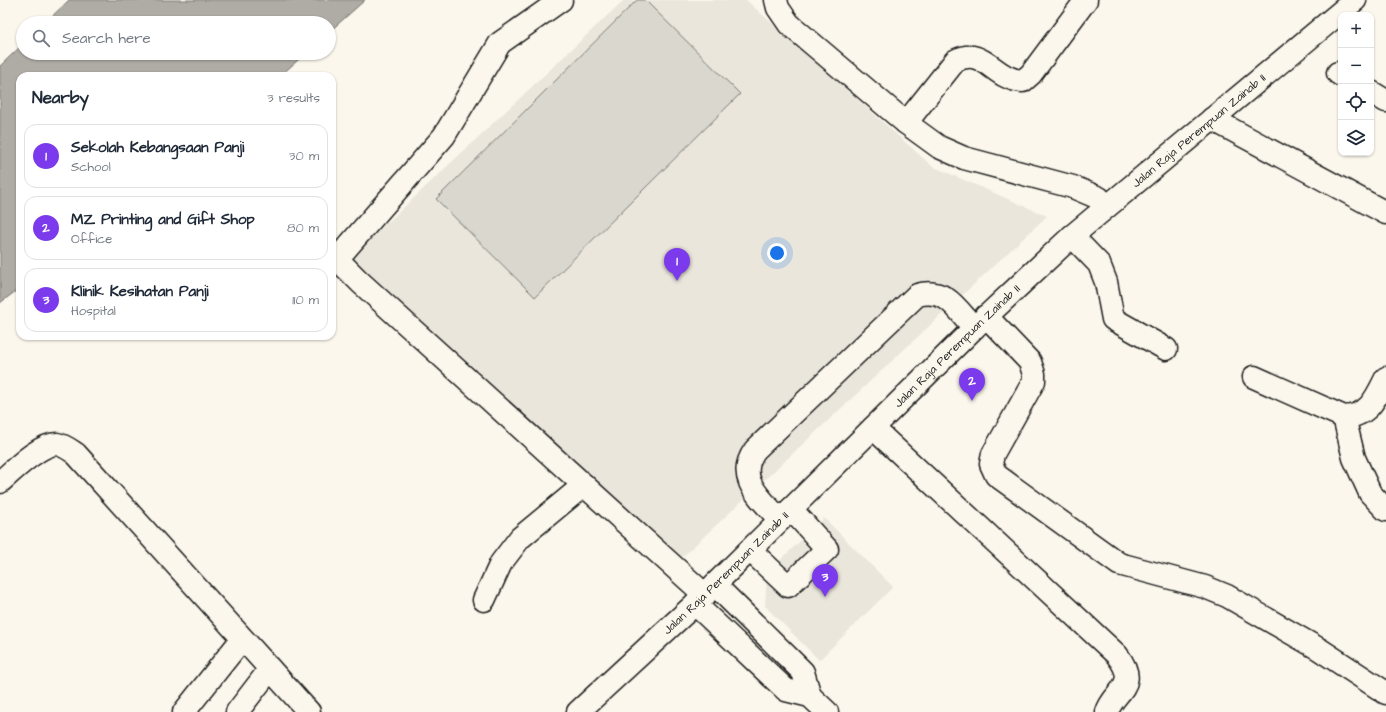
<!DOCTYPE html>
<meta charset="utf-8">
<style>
body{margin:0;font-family:"Architects Daughter",sans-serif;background:#f2f2f3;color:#1f2937}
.controls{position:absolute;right:12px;top:12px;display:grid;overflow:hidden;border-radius:8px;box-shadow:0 1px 3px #0004}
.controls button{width:36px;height:36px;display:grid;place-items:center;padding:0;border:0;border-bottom:1px solid #e0e1e3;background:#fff;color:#1f2937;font:20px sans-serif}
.you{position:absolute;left:777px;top:253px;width:14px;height:14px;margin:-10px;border:3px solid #fff;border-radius:50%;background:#1a73e8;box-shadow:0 0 0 6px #1a73e833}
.badge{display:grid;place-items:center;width:26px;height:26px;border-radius:50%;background:#7c3aed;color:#fff;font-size:13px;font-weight:700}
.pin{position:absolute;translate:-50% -33px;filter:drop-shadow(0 1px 2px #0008)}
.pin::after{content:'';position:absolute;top:21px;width:14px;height:12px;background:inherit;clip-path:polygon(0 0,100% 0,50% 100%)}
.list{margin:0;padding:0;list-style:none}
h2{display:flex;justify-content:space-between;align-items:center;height:52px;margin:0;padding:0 16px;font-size:17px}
h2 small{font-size:13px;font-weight:400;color:#747a83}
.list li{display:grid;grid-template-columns:26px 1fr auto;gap:12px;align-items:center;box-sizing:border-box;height:64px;margin:0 8px 8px;padding:0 8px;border:1px solid #e0e1e3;border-radius:12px}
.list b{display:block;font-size:15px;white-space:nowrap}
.list p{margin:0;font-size:13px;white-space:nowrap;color:#747a83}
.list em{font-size:13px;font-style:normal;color:#747a83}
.icon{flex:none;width:22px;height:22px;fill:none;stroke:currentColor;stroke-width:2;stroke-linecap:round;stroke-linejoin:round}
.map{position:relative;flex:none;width:1386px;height:712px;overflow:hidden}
.search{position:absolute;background:#fff;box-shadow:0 1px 3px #0004;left:16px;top:16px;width:320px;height:44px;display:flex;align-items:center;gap:10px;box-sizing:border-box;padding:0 14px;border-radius:22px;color:#747a83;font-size:15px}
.panel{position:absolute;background:#fff;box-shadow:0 1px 3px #0004;left:16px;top:72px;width:320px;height:268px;border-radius:12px}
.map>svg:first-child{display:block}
</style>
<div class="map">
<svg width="1386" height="712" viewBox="0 0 1386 712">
<rect width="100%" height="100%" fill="#fbf7ec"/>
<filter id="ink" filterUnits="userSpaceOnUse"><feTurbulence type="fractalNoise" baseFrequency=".025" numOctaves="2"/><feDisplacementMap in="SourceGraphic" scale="8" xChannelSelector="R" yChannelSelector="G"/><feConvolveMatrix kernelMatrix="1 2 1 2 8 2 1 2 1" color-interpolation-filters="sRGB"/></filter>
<g filter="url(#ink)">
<g fill="#eae6dc">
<path d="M624 0H746L932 166 1047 216 680 559 351 257Z"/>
<path d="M824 518 893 587 819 660 765 606 767 573Z"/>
</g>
<path fill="#dad7ce" stroke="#7b7a75" d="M637 0H645L740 94 535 297 436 199Z"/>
<g fill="#afaca5" stroke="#74726e">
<path d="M69 0H365L329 32V23H45Z"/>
<path d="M23 44V53H306L280 76H20V288L0 303V66Z"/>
</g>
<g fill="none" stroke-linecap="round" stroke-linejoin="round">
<defs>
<g id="minor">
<path d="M776 0 778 8 789 24 906 123 939 147 964 158 1073 187 1099 198 1106 207"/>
<path d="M1338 73 1341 75"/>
<path d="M1371 92 1386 101"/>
<path d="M1212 119 1386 213"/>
<path d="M906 123 955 61C984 45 993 80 1023 81L1031 74 1086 0"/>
<path d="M1072 236 1099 264 1106 282 1113 319 1166 349"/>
<path d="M332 254 360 282 705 595"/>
<path d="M337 259 444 136 500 43 561 0"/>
<path d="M986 316 1030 362 1034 374V381L993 454 991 464 996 475 1119 564 1205 587 1227 596 1319 649 1386 693"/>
<path d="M1254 377 1344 417C1369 416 1376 398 1386 378"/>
<path d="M1344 417 1354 458 1370 493 1386 510"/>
<path d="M873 428 1117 655C1141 686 1114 690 1107 712"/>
<path d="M0 482C13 471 39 444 57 444 64 445 70 450 76 454L309 712"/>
<path d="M780 520C762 499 734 479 755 450L917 295C946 287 957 309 974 328"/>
<path d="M750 550 788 586 827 549 791 509"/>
<path d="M715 585 803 672 810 696"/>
<path d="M484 600 501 563 520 538 584 485"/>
<path d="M695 604 786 690 810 696 827 712"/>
<path d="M184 712 242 639"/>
<path d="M237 712 270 669"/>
</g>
<g id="major">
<path id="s1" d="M578 712 695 604 974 328 1072 236 1355 0"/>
</g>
</defs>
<use href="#minor" stroke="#1c1c1c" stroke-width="25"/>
<use href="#major" stroke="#1c1c1c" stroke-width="25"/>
<use href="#minor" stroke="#fbf7ec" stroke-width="22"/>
<use href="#major" stroke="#fbf7ec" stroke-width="22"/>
</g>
</g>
<g text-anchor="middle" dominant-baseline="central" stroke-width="4" stroke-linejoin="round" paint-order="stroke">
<g font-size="12" fill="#1c1c1c" stroke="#fbf7ec">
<text stroke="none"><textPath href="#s1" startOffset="851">Jalan Raja Perempuan Zainab II</textPath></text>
<text stroke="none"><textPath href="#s1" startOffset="527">Jalan Raja Perempuan Zainab II</textPath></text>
<text stroke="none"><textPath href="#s1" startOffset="203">Jalan Raja Perempuan Zainab II</textPath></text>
</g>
</g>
</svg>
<div class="controls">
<button>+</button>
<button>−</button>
<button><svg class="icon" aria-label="locate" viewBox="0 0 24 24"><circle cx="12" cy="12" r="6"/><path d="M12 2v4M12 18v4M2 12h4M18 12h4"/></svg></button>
<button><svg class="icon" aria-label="layers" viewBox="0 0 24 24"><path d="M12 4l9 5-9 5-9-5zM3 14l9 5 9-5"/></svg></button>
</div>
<div class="you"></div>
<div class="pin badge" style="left:677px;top:281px">1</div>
<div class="pin badge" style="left:972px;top:401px">2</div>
<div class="pin badge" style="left:825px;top:597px">3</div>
<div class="search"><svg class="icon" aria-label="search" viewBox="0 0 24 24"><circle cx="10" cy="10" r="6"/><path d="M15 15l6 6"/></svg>Search here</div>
<section class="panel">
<h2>Nearby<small>3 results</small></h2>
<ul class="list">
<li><span class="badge">1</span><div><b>Sekolah Kebangsaan Panji</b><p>School</p></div><em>30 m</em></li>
<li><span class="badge">2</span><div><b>MZ Printing and Gift Shop</b><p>Office</p></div><em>80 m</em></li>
<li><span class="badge">3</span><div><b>Klinik Kesihatan Panji</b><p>Hospital</p></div><em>110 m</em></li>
</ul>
</section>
</div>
